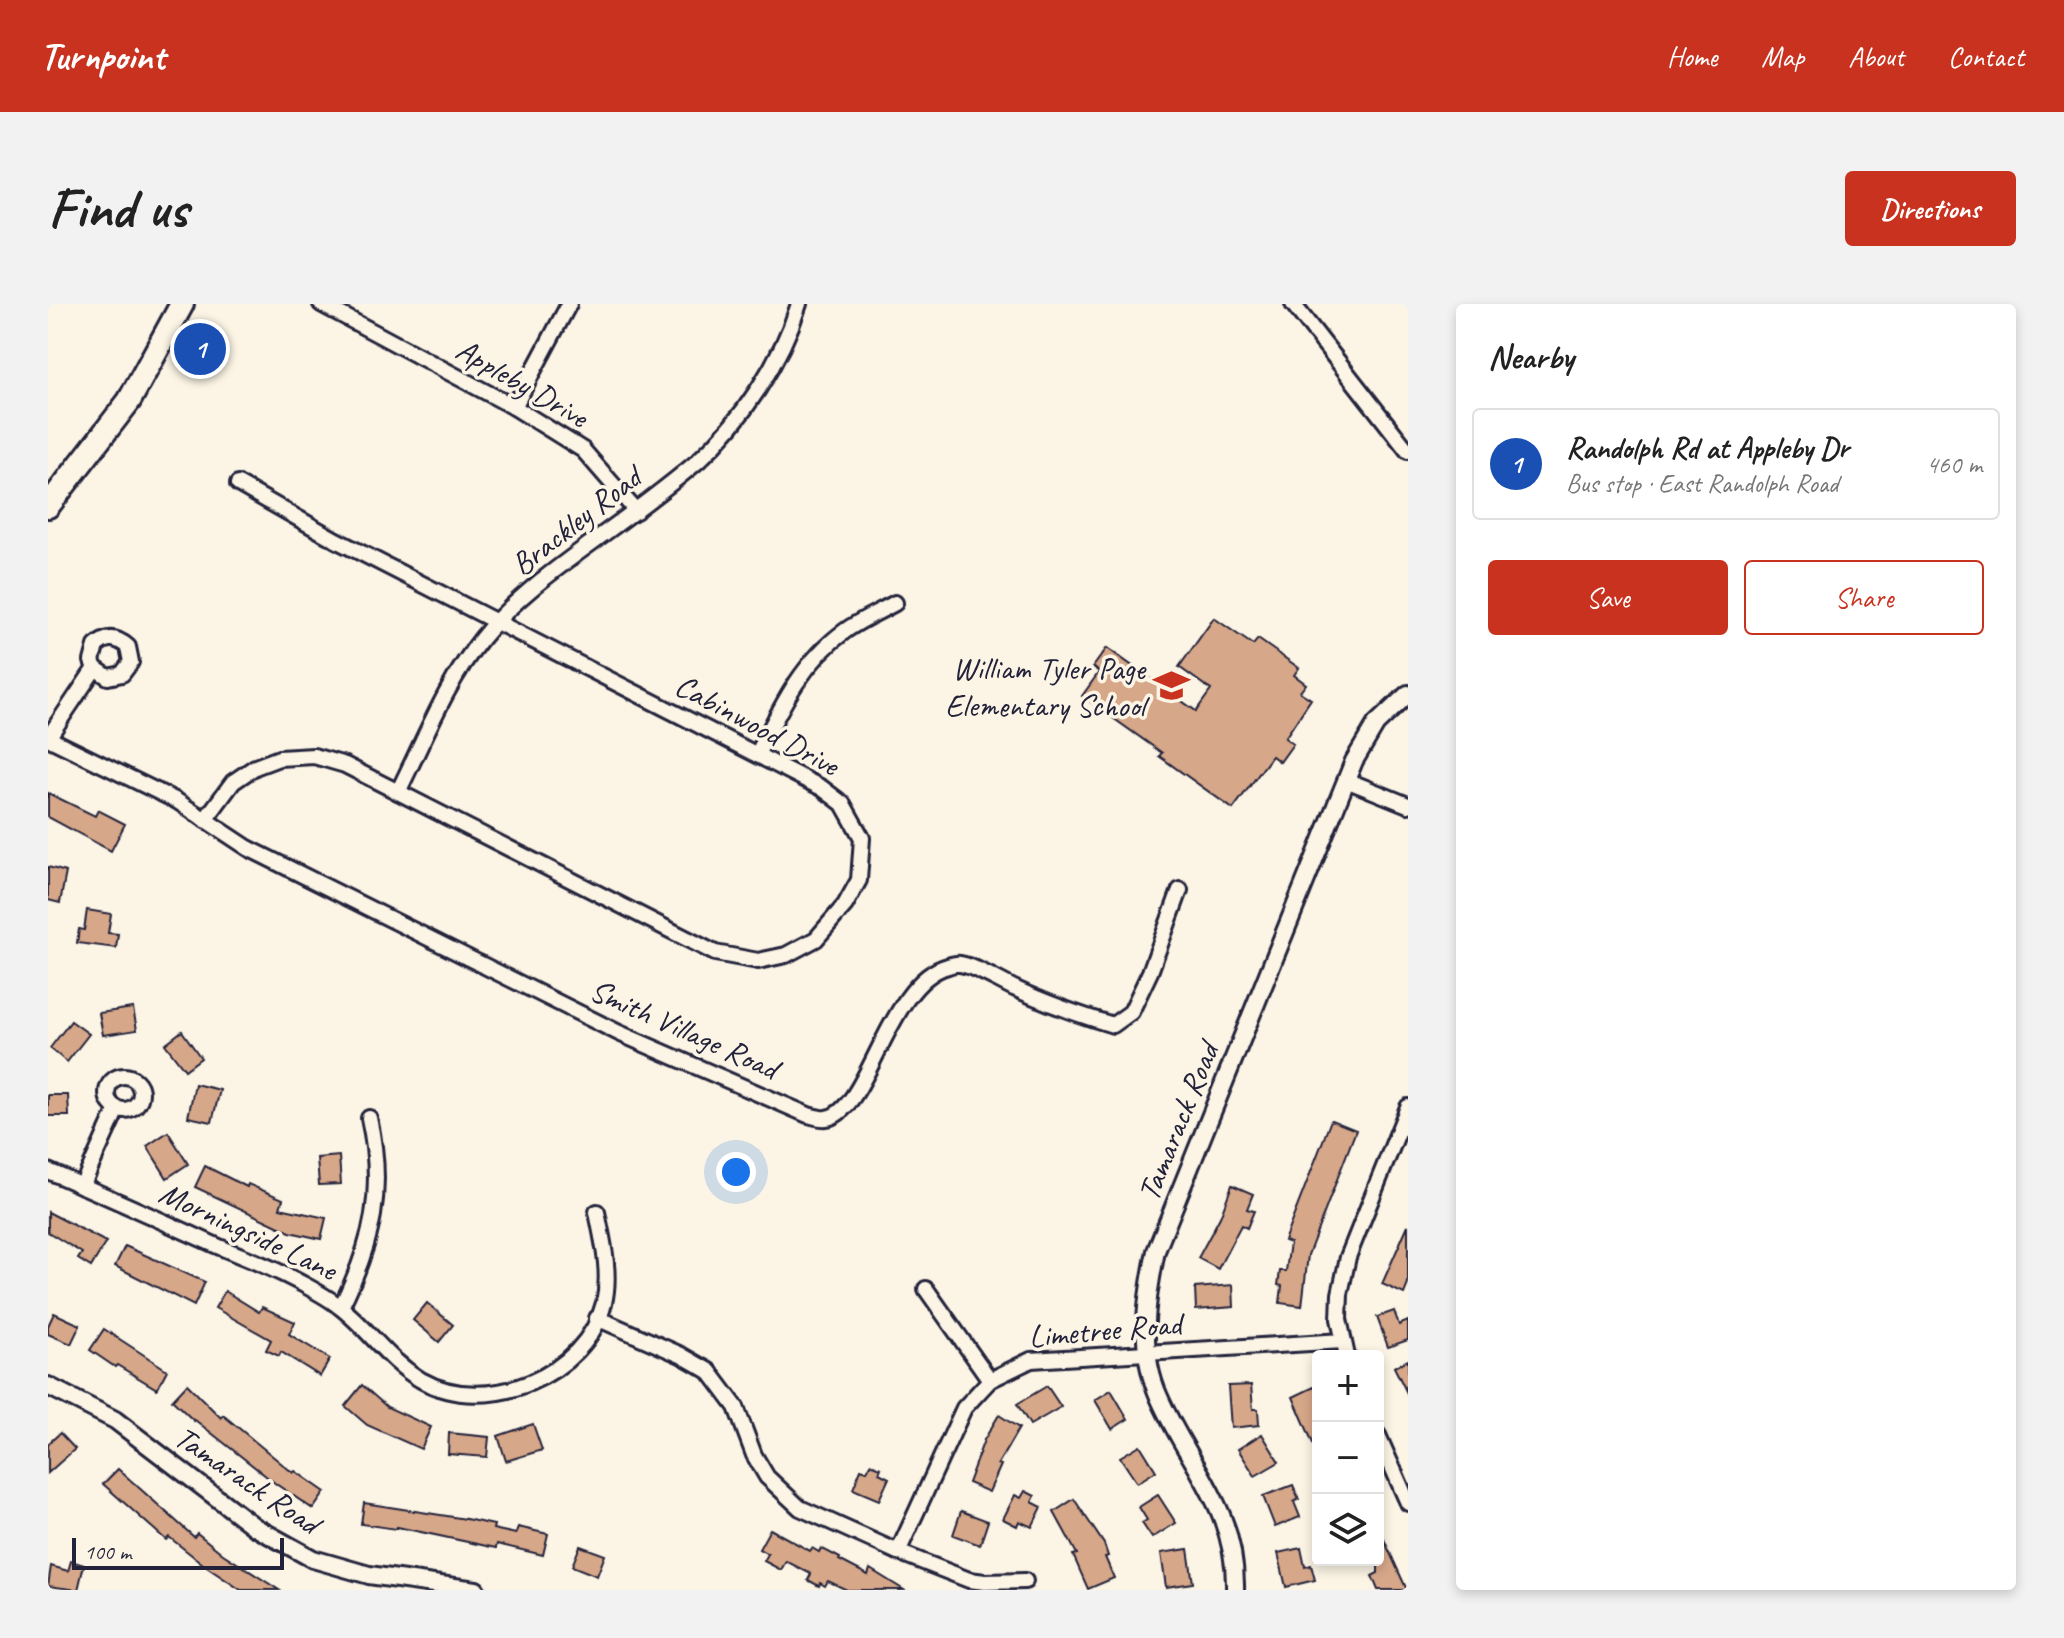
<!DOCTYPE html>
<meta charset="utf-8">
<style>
body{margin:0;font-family:Caveat,sans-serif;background:#f2f2f2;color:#222}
.controls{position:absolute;right:24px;bottom:24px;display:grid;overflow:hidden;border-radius:8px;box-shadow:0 4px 12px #0003}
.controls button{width:72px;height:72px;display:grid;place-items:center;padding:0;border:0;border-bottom:2px solid #e0e0e0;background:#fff;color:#222;font:40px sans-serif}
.scale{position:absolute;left:24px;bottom:20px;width:212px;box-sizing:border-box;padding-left:8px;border:4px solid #22223b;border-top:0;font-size:22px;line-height:28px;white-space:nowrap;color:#22223b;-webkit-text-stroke:6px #fcf5e5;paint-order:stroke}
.you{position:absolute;left:688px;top:868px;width:28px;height:28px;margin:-20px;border:6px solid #fff;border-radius:50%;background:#1a73e8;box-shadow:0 0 0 12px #1a73e833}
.badge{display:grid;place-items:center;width:52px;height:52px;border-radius:50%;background:#c8321e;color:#fff;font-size:26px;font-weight:700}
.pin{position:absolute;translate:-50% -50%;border:4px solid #fff;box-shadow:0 2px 8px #0006}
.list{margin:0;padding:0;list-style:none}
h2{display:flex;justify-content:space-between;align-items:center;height:104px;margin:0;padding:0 32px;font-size:34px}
h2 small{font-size:26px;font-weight:400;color:#767676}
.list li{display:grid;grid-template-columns:52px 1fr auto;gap:24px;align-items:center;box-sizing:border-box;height:112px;margin:0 16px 16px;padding:0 16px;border:2px solid #e0e0e0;border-radius:8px}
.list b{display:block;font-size:30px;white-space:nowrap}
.list p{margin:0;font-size:26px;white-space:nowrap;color:#767676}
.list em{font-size:26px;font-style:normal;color:#767676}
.actions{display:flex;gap:16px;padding:24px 32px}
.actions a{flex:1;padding:18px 0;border:2px solid #c8321e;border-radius:8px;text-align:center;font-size:28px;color:#c8321e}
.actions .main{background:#c8321e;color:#fff}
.icon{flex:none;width:44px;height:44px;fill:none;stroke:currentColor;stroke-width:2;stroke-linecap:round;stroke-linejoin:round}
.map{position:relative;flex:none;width:1360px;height:1286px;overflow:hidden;border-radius:8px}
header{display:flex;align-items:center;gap:48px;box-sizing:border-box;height:112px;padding:0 40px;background:#c8321e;color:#fff}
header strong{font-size:38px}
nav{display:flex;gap:44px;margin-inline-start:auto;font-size:28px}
.intro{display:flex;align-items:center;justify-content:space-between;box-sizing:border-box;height:192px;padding:0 48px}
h1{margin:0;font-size:56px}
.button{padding:20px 36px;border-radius:8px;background:#c8321e;color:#fff;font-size:28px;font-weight:700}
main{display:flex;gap:48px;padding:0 48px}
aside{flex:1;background:#fff;border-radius:8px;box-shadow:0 4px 12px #0003}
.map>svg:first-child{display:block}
</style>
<header>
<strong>Turnpoint</strong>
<nav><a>Home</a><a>Map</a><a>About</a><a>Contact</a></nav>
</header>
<div class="intro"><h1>Find us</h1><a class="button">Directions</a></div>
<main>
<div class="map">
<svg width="1360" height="1286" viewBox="0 0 1360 1286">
<rect width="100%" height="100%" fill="#fcf5e5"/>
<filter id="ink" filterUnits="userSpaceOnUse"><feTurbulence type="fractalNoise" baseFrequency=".0125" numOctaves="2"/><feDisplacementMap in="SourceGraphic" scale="16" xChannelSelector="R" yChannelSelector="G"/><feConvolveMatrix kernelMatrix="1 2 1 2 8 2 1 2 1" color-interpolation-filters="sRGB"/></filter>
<g filter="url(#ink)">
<g fill="#d7a789" stroke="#22223b" stroke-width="2">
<path d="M1166 314 1205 341 1210 335 1251 364 1246 371 1258 380 1252 388 1263 395 1237 434 1245 440 1232 458 1224 452 1185 505 1111 452 1114 449 1034 392 1051 368 1045 363 1059 344 1148 407 1163 386 1131 363Z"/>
<path d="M0 489 47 512 50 506 77 520 63 547 0 513Z"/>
<path d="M0 563 18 568 12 599 0 596Z"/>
<path d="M39 606 63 610 60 629 70 630 68 644 29 639 31 625 36 626Z"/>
<path d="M85 704 89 726 55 731 51 709Z"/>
<path d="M23 717 41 730 19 758 2 744Z"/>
<path d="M134 727 153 754 137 766 117 740Z"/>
<path d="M147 780 172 786 164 818 140 813Z"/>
<path d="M0 791H20L21 812H0Z"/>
<path d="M1283 816 1308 826 1260 951 1254 1002 1232 999 1234 982 1230 981 1232 967H1238L1242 939 1236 937Z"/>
<path d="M120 828 140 860 119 874 99 842Z"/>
<path d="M291 852 293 880 271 881 269 854Z"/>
<path d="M157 862 199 883 200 880 235 895 232 904 278 914 273 935 242 928 147 883Z"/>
<path d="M1184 881 1205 890 1199 905 1206 907 1199 924 1193 921 1170 965 1150 954 1172 913Z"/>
<path d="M0 908 58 938 43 963 30 955 34 949 0 928Z"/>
<path d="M1360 921V980L1356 990 1334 980Z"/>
<path d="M77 942 157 978 146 1002 67 962Z"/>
<path d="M1185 981 1186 1003 1148 1006 1147 984Z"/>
<path d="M177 987 211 1008 214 1003 247 1018 241 1030 282 1055 272 1072 233 1048 231 1052 218 1046 223 1036 167 1004Z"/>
<path d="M379 999 405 1021 391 1038 365 1016Z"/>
<path d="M1346 1007 1351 1021 1360 1017V1036L1340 1043 1329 1013Z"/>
<path d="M6 1009 32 1021 23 1040 0 1030V1022Z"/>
<path d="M56 1025 119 1066 109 1085 69 1061 67 1063 42 1046Z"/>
<path d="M1360 1056V1091L1346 1063Z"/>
<path d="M139 1080 173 1114 175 1111 245 1169 247 1167 277 1188 265 1205 228 1180 147 1116 146 1117 124 1096Z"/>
<path d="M314 1081 339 1103 383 1123 373 1145 319 1121 297 1102Z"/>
<path d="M1203 1081 1205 1105H1210L1211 1121 1183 1124 1180 1082Z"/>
<path d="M1270 1081V1151L1245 1093Z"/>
<path d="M999 1082 1013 1103 982 1121 969 1100Z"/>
<path d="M1063 1086 1080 1115 1064 1125 1047 1096Z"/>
<path d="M951 1111 971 1124 950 1160 953 1161 941 1188 920 1179 936 1136Z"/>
<path d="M485 1120 494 1146 458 1157 450 1132Z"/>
<path d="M12 1129 27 1145 0 1169V1140Z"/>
<path d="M401 1129 441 1133 439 1153 400 1150Z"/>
<path d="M1214 1130 1231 1158 1207 1172 1190 1145Z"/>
<path d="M1092 1141 1108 1167 1089 1179 1072 1153Z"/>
<path d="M823 1160 833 1164 831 1169 841 1174 831 1196 805 1185 813 1165 819 1167Z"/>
<path d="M70 1165 146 1233 149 1229 175 1250 231 1286H193L160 1264 121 1233 118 1236 55 1180Z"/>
<path d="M1245 1181 1251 1195 1246 1198 1252 1213 1227 1223 1215 1192Z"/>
<path d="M977 1187 987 1192 984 1198 994 1203 984 1223 971 1217 969 1222 955 1215 967 1191 973 1194Z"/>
<path d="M1110 1191 1128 1219 1104 1234 1094 1219 1099 1216 1091 1203Z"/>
<path d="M1026 1195 1056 1240 1060 1252 1057 1253 1066 1274 1040 1285 1025 1251 1029 1250 1006 1208Z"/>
<path d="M316 1199 418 1215 446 1221 445 1225 468 1230 470 1223 500 1230 495 1251 449 1240 448 1244 349 1223 348 1225 313 1220Z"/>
<path d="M913 1207 940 1217 932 1241 905 1231Z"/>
<path d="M1330 1222 1348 1262 1359 1286H1330L1324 1272 1330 1269Z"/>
<path d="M722 1225 762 1247 764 1244 771 1248 773 1244 792 1254 791 1256 820 1271 822 1265 856 1286H799L780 1277 777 1282 772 1279 771 1282 760 1276 763 1270 738 1257 733 1266 716 1257 720 1250 711 1245Z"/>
<path d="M532 1242 557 1251 549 1272 524 1262Z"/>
<path d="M1253 1244 1257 1263 1263 1261 1267 1276 1238 1283 1230 1249Z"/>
<path d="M1140 1245 1145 1279 1118 1283 1113 1249Z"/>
<path d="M23 1257 36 1261 30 1286 0 1282 3 1262 20 1267Z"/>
</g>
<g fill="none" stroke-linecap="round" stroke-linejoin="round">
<defs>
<g id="minor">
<path d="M273 0 466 103 535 146 588 207"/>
<path d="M1245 0 1360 147"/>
<path d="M466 103 521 0"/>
<path d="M0 434 129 497 200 544 571 729 760 811C765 812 773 815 778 814 821 809 839 678 900 662 903 661 910 659 912 660 927 662 953 678 968 685 1000 700 1032 711 1065 721L1083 708 1102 668 1132 586"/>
<path d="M0 434 47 364 44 357 48 342C59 332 69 333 80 343L83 358 74 370 60 373 47 364"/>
<path d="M710 449C733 403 754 358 797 327 812 316 831 308 847 299"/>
<path d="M1298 476 1360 501"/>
<path d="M350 488C376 436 398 379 434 334 467 293 512 262 554 231 587 207 620 183 650 157 695 116 733 57 751 0"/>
<path d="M157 516 185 478 207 463 231 454 266 452 297 461 667 649 710 657 738 651 768 635 797 601 811 576 814 534 795 500 774 484 288 236 190 180"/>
<circle cx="76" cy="789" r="17"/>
<path d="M0 867C56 891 112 916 167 941 195 953 224 963 251 978 264 985 280 993 292 1003 322 1026 338 1055 373 1076 438 1113 538 1072 556 999 563 969 555 938 549 908"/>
<path d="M34 882 69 805"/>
<path d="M878 985 942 1076"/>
<path d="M293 1003C325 938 337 886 321 814"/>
<path d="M549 1014 633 1051 661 1067 688 1103 706 1151 719 1173 752 1204 850 1248 921 1276 937 1278 977 1277"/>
<path d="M1299 1052 1291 1015 1292 990 1300 953 1360 803"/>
<path d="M1330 1131 1360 1199"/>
<path d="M850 1248 916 1104 942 1076 983 1056 1295 1037"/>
</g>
<g id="tertiary">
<path d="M0 1082 67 1116 207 1223 265 1255 321 1271 428 1286"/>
<path d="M1187 1286C1189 1205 1141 1162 1111 1093 1090 1046 1098 996 1108 947L1306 457 1328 420 1360 390"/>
</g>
<path id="primary" d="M0 202 81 97 134 0"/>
</defs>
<use href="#minor" stroke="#22223b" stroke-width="20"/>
<use href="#tertiary" stroke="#22223b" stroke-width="22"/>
<use href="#primary" stroke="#22223b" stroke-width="28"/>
<use href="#minor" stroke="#fcf5e5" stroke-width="14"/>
<use href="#tertiary" stroke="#fcf5e5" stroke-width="16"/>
<use href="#primary" stroke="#fcf5e5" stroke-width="22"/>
</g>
</g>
<defs>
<symbol id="school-bare" viewBox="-9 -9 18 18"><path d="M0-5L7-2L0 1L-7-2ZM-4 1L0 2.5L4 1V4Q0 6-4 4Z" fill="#c8321e" stroke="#fcf5e5" stroke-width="2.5" paint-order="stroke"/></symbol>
</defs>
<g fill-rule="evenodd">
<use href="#school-bare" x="1098" y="356" width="51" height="51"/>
</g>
<g text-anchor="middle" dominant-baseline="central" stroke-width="7" stroke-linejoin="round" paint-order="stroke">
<g font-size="32" fill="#22223b" stroke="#fcf5e5">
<text transform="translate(474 79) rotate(30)">Appleby Drive</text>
<text transform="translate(528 217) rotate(-38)">Brackley Road</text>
<text transform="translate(709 421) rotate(28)">Cabinwood Drive</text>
<text transform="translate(636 725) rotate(24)">Smith Village Road</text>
<text transform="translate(1130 818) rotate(-68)">Tamarack Road</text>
<text transform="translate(200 927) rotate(25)">Morningside Lane</text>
<text transform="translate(1057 1026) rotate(-5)">Limetree Road</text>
<text transform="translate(199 1176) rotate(34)">Tamarack Road</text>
</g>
<g font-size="32" fill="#22223b" stroke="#fcf5e5" text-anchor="end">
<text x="1097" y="364">William Tyler Page<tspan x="1097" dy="37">Elementary School</tspan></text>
</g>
</g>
</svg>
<div class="controls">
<button>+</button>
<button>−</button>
<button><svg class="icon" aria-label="layers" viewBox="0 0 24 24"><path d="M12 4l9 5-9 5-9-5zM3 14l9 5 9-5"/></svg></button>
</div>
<div class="scale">100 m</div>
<div class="you"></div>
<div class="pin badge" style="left:152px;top:45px;background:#1a4fb4">1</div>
</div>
<aside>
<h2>Nearby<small></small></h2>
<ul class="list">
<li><span class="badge" style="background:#1a4fb4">1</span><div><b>Randolph Rd at Appleby Dr</b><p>Bus stop · East Randolph Road</p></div><em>460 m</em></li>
</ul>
<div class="actions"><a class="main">Save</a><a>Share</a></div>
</aside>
</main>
